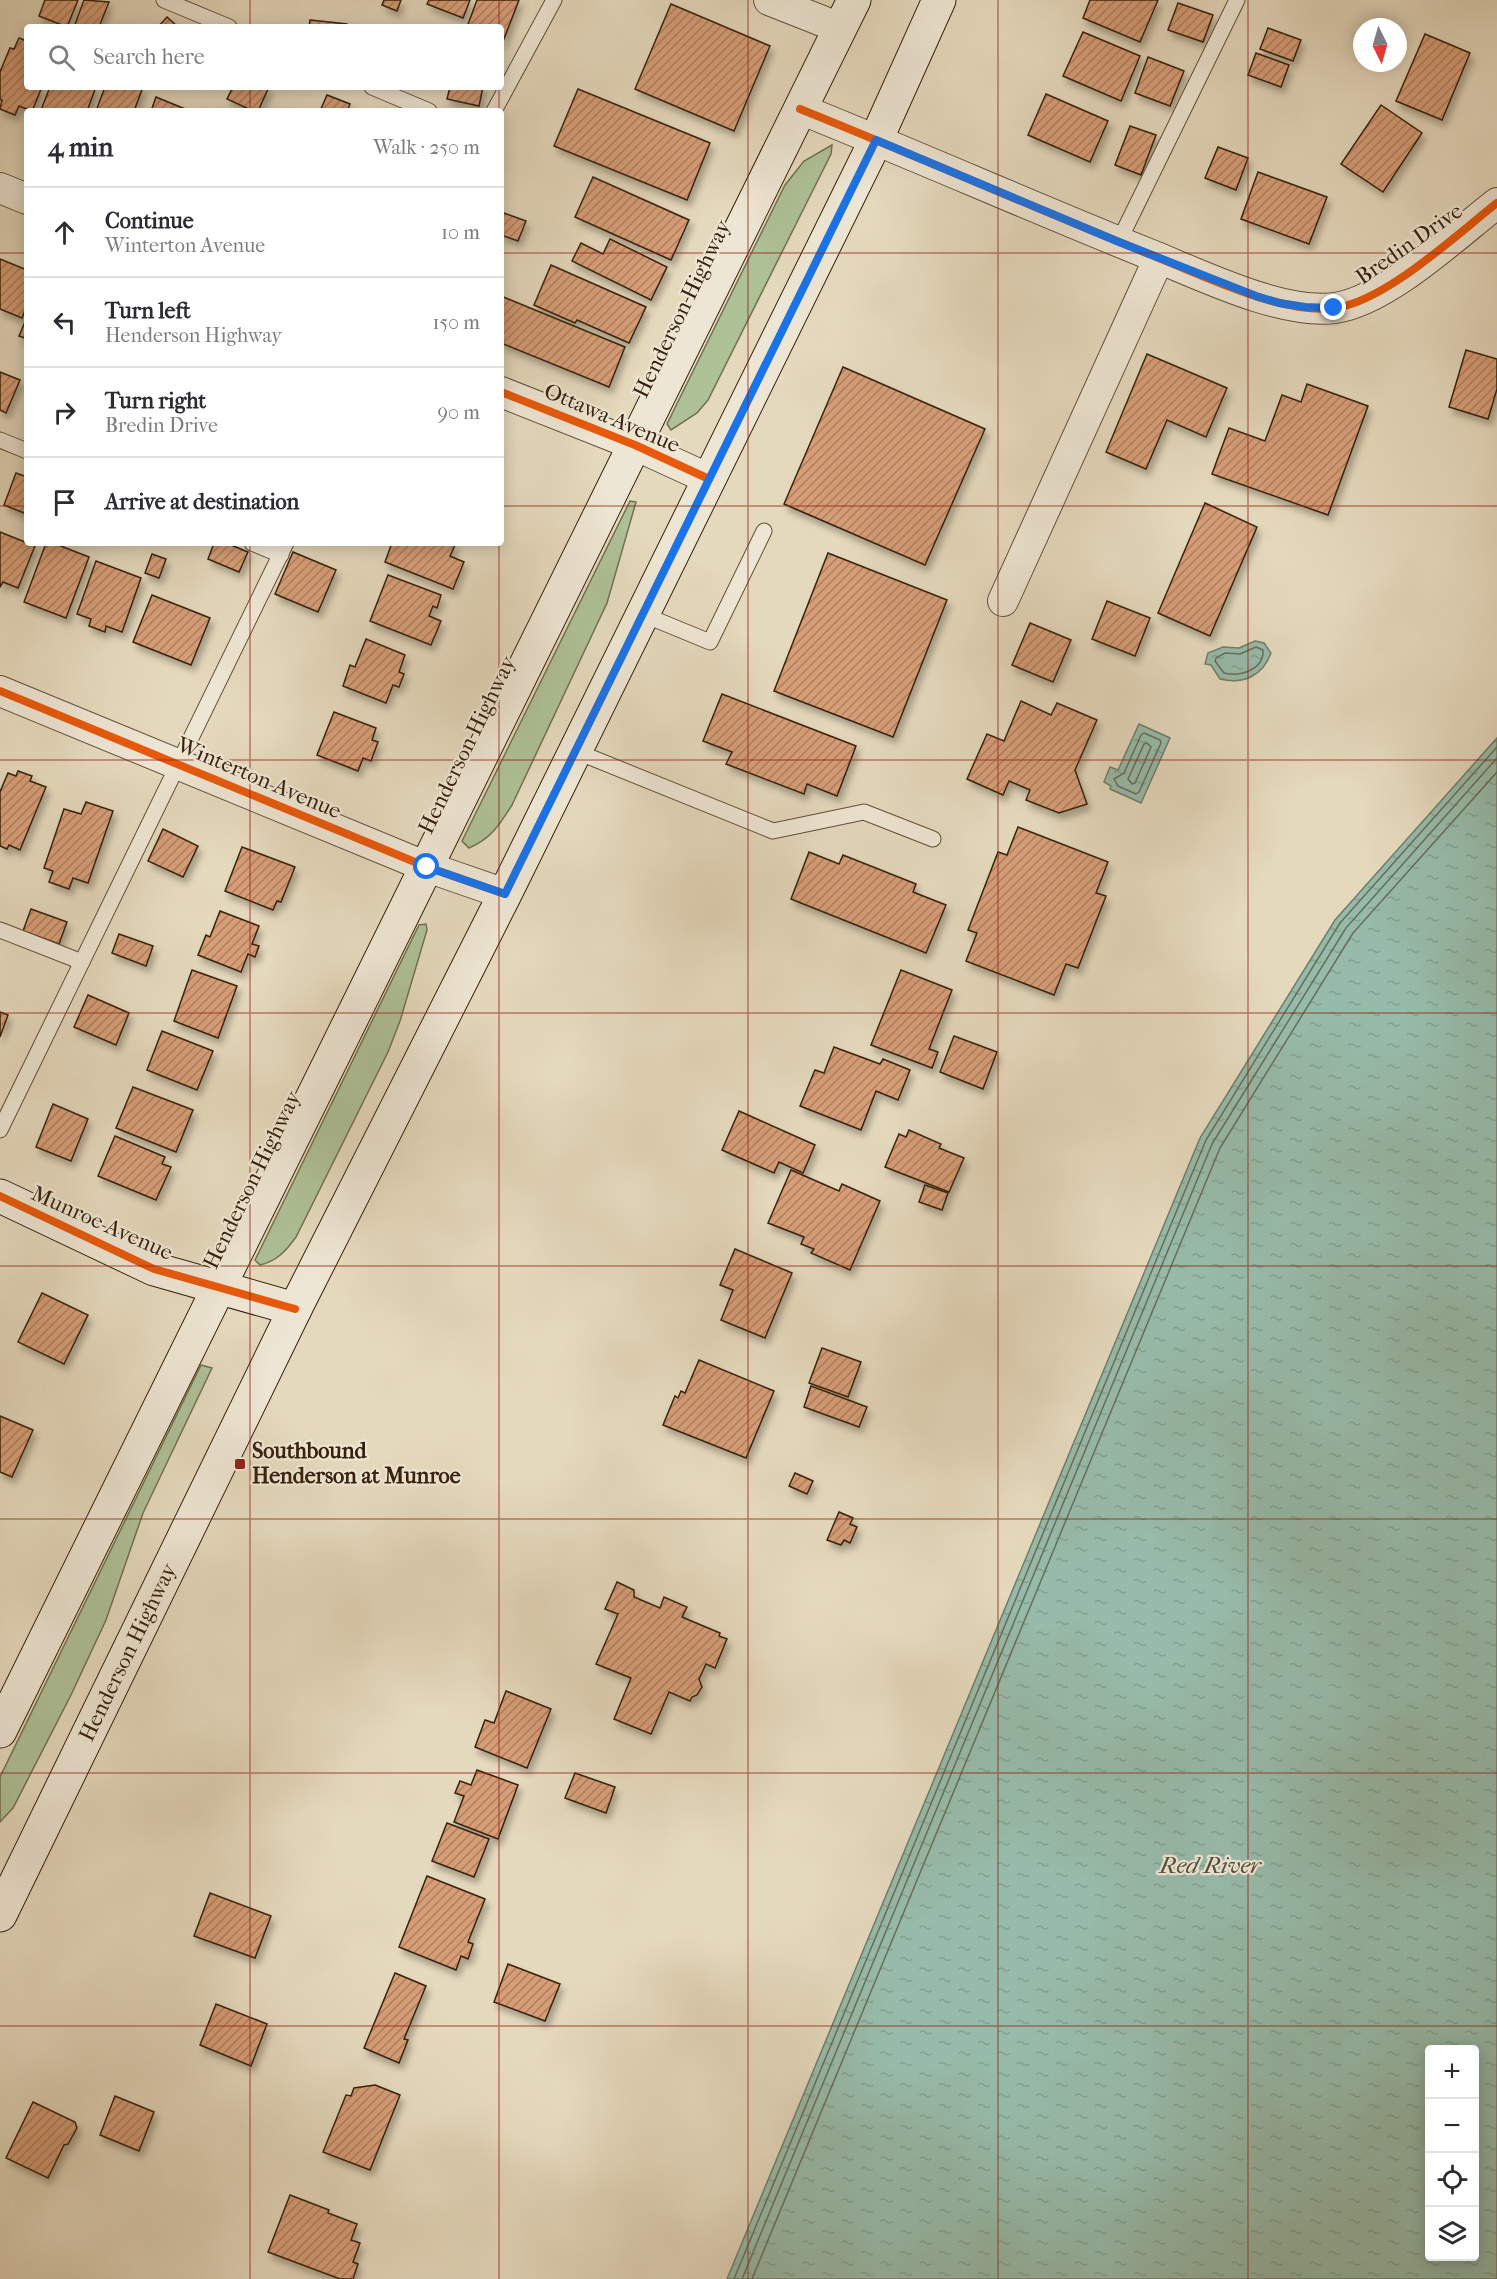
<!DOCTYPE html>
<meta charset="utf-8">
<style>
body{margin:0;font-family:"IM FELL French Canon",serif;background:#f7f7f7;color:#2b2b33}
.controls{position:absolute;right:18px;bottom:18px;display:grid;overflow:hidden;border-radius:6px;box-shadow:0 3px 15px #0003}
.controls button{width:54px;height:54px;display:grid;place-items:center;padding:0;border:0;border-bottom:2px solid #e1e1e2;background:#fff;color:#2b2b33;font:30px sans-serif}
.compass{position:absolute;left:1353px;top:18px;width:54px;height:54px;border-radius:50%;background:#fff;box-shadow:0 3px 15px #0003;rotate:175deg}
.stop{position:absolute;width:18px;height:18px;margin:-14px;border:4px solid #1a73e8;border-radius:50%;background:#fff}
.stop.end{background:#1a73e8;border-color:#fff;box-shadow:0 2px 6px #0008}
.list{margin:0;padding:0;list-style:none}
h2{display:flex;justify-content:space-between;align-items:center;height:78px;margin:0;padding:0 24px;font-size:26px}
h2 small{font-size:20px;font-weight:400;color:#7c7c81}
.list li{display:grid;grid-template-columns:39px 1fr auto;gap:18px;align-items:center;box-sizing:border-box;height:90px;padding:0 24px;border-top:2px solid #e1e1e2}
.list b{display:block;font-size:22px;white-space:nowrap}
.list p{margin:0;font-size:20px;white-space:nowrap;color:#7c7c81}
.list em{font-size:20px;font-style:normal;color:#7c7c81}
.icon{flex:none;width:33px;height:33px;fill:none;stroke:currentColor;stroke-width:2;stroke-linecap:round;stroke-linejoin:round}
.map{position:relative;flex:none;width:1497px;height:2279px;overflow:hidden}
.search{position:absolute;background:#fff;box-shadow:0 3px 15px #0003;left:24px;top:24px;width:480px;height:66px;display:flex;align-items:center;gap:15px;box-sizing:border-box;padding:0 21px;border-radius:6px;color:#7c7c81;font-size:22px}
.panel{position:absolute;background:#fff;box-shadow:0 3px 15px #0003;left:24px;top:108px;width:480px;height:438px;border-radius:6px}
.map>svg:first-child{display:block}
</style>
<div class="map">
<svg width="1497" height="2279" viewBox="0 0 1497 2279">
<defs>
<pattern id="water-ripples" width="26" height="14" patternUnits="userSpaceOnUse" patternTransform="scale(1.5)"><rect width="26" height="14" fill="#97bbaa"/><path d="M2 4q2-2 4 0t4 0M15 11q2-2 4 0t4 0" fill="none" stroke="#83a091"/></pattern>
<pattern id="building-hatch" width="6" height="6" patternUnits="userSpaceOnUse" patternTransform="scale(1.5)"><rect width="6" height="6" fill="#d69d77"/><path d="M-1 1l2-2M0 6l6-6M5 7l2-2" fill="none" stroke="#ae8060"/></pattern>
<filter id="shadow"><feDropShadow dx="3.5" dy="6" stdDeviation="3" flood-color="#0004"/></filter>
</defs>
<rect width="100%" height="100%" fill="#e5d9bd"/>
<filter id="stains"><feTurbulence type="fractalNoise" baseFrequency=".00333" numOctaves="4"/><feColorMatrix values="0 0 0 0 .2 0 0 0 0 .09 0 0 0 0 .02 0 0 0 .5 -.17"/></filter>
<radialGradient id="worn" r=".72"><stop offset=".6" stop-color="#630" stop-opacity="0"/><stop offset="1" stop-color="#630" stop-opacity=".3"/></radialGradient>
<g fill="#aec096" stroke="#727050" stroke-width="1.5">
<path d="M832 145 831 154 708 400 697 413 671 430 667 424 785 185 804 161Z"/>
<path d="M630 501 636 502 607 603 512 805C500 824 491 839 469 848L462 841Z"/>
<path d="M426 924 427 930 400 1021 388 1052 296 1237C286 1251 277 1261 260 1265L255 1260 419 925Z"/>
<path d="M201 1365 212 1368 143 1513 106 1620 71 1695 13 1808 0 1822V1777Z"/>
</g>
<g fill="url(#water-ripples)" stroke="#717d6a" stroke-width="1.5" fill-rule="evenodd">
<path d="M1255 641 1264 643 1271 653C1263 675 1244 685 1220 679L1211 665 1205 664 1208 653 1223 647 1239 648Z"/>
<path d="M1139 724 1170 738 1141 803 1110 789 1111 786 1104 782 1110 767 1118 770Z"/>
<path d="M1497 738V2279H727L1200 1138 1335 920ZM1430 2050H1474V2256H1430Z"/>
</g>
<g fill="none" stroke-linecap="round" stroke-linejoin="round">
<g stroke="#676e5a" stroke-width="1.5">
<path d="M1256 647 1263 650C1264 670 1240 677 1224 673L1215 661 1216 658 1225 653 1240 654Z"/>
<path d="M1144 733 1160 740 1161 743 1139 792 1136 794 1118 786 1114 779 1124 773 1141 735Z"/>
<path d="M1147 743 1151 747 1135 783 1132 784 1128 779 1144 744Z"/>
<path d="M734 2279 1206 1140 1340 923 1497 747"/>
<path d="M742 2279 1212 1144 1346 928 1497 758"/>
<path d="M752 2279 1220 1148 1353 933 1497 772"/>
</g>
</g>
<g fill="url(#building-hatch)" stroke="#37210a" stroke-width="1.5" filter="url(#shadow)">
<path d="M45 0H78L67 27 39 16Z"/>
<path d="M84 0 109 2 99 27H74Z"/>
<path d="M384 0H401L397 11 382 5Z"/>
<path d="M429 0H470L463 18 427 4Z"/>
<path d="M477 0H519L502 44 501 27H467Z"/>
<path d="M1090 0H1158L1140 42 1083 18Z"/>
<path d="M1178 3 1213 15 1203 42 1168 30Z"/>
<path d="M671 4 770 46 734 131 635 89Z"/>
<path d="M167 17 178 27H158Z"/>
<path d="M310 20 347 24V27H309Z"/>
<path d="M1268 28 1301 40 1293 61 1260 49Z"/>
<path d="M1083 32 1140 56 1121 101 1063 76Z"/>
<path d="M1425 34 1470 53 1442 120 1396 101Z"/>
<path d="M19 38 27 41V87H42L32 111 19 106 15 115 0 109 2 100H0V72L10 48 14 49Z"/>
<path d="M1256 53 1289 65 1281 87 1248 75Z"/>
<path d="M1148 57 1184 71 1170 106 1135 93Z"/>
<path d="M50 87H96L87 111H45L41 110Z"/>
<path d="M105 87H143L134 111H96Z"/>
<path d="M233 87H269L258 111H253L227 99Z"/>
<path d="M450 87H483L479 106 447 99Z"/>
<path d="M578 89 710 143 687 200 554 146Z"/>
<path d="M1046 94 1108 121 1090 162 1028 135Z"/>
<path d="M327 95 350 104 347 111H320Z"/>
<path d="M156 97 190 111H151Z"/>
<path d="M1381 105 1422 133 1383 192 1341 164Z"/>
<path d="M1130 126 1156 135 1141 175 1115 165Z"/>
<path d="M1218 147 1248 158 1236 190 1205 178Z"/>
<path d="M1258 172 1327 197 1309 244 1241 219Z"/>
<path d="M593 177 689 220 671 260 575 217Z"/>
<path d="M501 212 526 221 518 241 501 235Z"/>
<path d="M610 239 667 267 651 300 572 261 581 243 603 254Z"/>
<path d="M0 259 27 270V305L22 318 0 309Z"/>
<path d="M551 265 646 307 629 343 577 320 575 323 534 305Z"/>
<path d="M501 296 625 347 609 387 501 343Z"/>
<path d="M27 317V339L19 336Z"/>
<path d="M1466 350 1497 359V389L1488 419 1449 407Z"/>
<path d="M1147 354 1227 388 1206 437 1167 420 1146 469 1106 452Z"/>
<path d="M843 367 985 429 925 565 784 504Z"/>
<path d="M0 372 20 380 6 413 0 410Z"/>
<path d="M1307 384 1368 406 1328 515 1212 474 1229 428 1265 441 1282 395 1301 402Z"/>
<path d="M16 473 27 477V504L24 513 4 505Z"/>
<path d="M1205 503 1257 527 1210 636 1158 613Z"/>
<path d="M0 532 35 546 18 588 3 582 0 587Z"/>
<path d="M46 543H53L89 557 66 618 24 602Z"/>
<path d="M214 543H226L248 552 239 572 208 559Z"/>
<path d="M392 543H456L450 556 464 562 453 589 385 562Z"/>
<path d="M293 552 336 570 318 612 275 594Z"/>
<path d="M828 553 947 600 893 737 774 691Z"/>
<path d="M152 554 166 559 159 578 145 573Z"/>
<path d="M96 561 141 578 122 632 106 626 105 632 89 626 91 619 77 614Z"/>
<path d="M388 575 441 595 437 608 433 606 429 616 441 621 431 645 370 621Z"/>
<path d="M152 595 210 618 191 665 133 642Z"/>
<path d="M1107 601 1150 618 1135 656 1092 639Z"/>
<path d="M1030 623 1071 640 1053 682 1012 665Z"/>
<path d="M366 639 405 655 399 672 404 674 399 687 393 685 386 703 343 686 350 665 355 667Z"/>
<path d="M722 694 856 746 837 796 807 784 804 794 726 764 732 752 703 741Z"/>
<path d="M1021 701 1051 715 1057 703 1097 720 1075 770 1087 804 1059 813 1026 800 1030 790 1009 781 1003 795 967 779 987 734 1004 741Z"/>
<path d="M334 712 376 728 372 740 378 742 371 761 363 758 358 771 317 755Z"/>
<path d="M18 771 32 776 30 781 46 787 20 850 9 845 7 849 0 846V792L8 773 16 776Z"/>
<path d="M86 802 113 811 88 883 73 878 69 889 49 882 53 871 44 868 64 809 81 814Z"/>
<path d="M1018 827 1108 862 1096 893 1106 896 1078 968 1066 964 1054 995 966 961 977 933 968 930 998 852 1007 855Z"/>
<path d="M163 829 198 846 183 877 148 861Z"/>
<path d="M242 847 295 867 281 902 277 901 273 910 225 891Z"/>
<path d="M809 852 839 864 843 855 916 884 913 892 946 905 926 953 791 899Z"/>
<path d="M31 909 67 922 59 944 23 931Z"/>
<path d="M220 911 259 926 252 944 259 946 255 957 248 954 241 972 198 955 206 935 210 937Z"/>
<path d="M119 934 153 946 146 966 112 953Z"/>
<path d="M192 970 237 986 218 1038 174 1021Z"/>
<path d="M901 970 952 990 929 1049 938 1052 932 1068 871 1045Z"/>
<path d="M88 995 129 1013 116 1045 74 1027Z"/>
<path d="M0 1012 8 1015 0 1037Z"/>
<path d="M162 1031 213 1051 197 1090 147 1070Z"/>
<path d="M954 1036 997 1052 983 1089 940 1072Z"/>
<path d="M834 1047 880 1064 883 1059 910 1070 898 1100 876 1091 861 1130 800 1106 815 1070 824 1073Z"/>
<path d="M133 1087 193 1110 176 1152 116 1128Z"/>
<path d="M53 1104 88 1119 71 1161 36 1147Z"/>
<path d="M739 1111 815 1145 803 1173 779 1162 774 1173 722 1150Z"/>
<path d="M909 1130 941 1144 939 1148 964 1158 949 1192 885 1167 899 1134 906 1137Z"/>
<path d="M115 1136 165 1157 162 1164 171 1167 156 1200 98 1176Z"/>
<path d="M791 1170 839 1191 842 1184 880 1201 850 1270 811 1253 814 1249 801 1244 804 1237 768 1223Z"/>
<path d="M925 1185 948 1193 942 1210 919 1202Z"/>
<path d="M735 1249 792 1273 765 1338 721 1320 733 1290 720 1285Z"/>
<path d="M42 1293 88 1315 64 1364 18 1342Z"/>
<path d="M822 1348 861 1362 848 1397 809 1383Z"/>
<path d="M699 1360 774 1391 746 1458 663 1425 675 1396 678 1398 681 1391 685 1393Z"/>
<path d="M811 1386 867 1407 859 1427 804 1407Z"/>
<path d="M0 1416 33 1430 12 1477 0 1472Z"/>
<path d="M795 1473 813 1481 807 1494 789 1486Z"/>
<path d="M839 1512 853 1518 850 1524 857 1527 850 1543 844 1540 841 1545 827 1540Z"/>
<path d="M617 1582 634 1590V1597L660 1608 664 1597 687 1607 682 1617 720 1633 719 1636 727 1639 715 1668 706 1664 699 1679 702 1687 697 1695 692 1697 690 1701 669 1692 651 1734 614 1719 631 1678 596 1664 618 1614 605 1609Z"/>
<path d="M506 1691 551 1709 527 1768 475 1747 485 1720 494 1723Z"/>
<path d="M477 1770 518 1785 498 1839 454 1822 464 1796 455 1793 460 1781 471 1785Z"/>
<path d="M575 1773 615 1787 606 1813 565 1798Z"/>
<path d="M447 1823 489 1839 474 1877 432 1861Z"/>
<path d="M427 1876 485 1899 468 1942 473 1944 468 1959 461 1956 456 1970 399 1947Z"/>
<path d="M210 1893 271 1916 255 1958 194 1936Z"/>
<path d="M508 1964 560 1984 545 2021 494 2002Z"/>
<path d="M395 1973 426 1986 404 2039 408 2040 399 2063 364 2048Z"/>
<path d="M216 2004 267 2024 251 2066 200 2045Z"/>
<path d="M375 2085 400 2095 370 2170 323 2152 346 2095 351 2096 354 2088Z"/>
<path d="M115 2096 154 2112 139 2151 100 2135Z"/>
<path d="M33 2102 75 2122 77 2128 68 2144 64 2145 48 2178 6 2158Z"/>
<path d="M290 2195 329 2210 328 2213 357 2224 351 2240 360 2243 353 2262 358 2264 353 2279H340L268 2252Z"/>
</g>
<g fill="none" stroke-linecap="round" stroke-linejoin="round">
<defs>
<g id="lane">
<path d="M164 0 229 27"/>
<path d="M372 87 429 111"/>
<path d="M494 111 554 0"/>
<path d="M1119 241 1237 0"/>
<path d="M0 440 27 451"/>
<path d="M252 543 281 555"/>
<path d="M642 614 710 642 764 531"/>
<path d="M575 751 773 831 864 812 933 839"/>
<path d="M0 930 82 962"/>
<path d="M0 1130 286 543"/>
</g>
<g id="street">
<path d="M769 0 840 28"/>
<path d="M800 109C917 156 1032 207 1149 254 1199 274 1281 315 1335 308 1386 301 1456 235 1497 203"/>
<path d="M0 188 27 199"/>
<path d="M501 392 635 445 709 479"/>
<path d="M1003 601 1159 258"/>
<path d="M0 691 427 867 505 894"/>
</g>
<g id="secondary">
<path d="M0 1196 154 1269 295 1309"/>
<path d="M0 1731 854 0"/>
<path id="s1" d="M0 1915 295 1309 505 894 876 140 939 0"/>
</g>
</defs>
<use href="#lane" stroke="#624f37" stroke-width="17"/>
<use href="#street" stroke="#624f37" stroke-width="32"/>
<use href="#secondary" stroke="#37210a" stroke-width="35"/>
<use href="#lane" stroke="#eee6d4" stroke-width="15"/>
<use href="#street" stroke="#eee6d4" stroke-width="30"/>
<use href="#secondary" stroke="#eee6d4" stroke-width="33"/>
<defs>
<g id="cycleway">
<path d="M800 109C917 156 1032 207 1149 254 1199 274 1281 315 1335 308 1386 301 1456 235 1497 203"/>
<path d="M501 392 635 445 709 479"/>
<path d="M0 691 427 867 505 894"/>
<path d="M0 1196 154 1269 295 1309"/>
</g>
</defs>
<use href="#cycleway" stroke="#eee6d4" stroke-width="11"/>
<use href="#cycleway" stroke="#e8590c" stroke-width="8"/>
</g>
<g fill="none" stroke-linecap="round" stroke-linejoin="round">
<path stroke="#1a73e8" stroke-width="8" d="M427 867 505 894 876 140 1119 242 1256 296 1279 303 1305 307 1334 308"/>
</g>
<path fill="none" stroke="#8f2418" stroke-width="1.5" stroke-opacity="0.55" d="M250 0V27M499 0V27M748 0V2279M998 0V2279M1248 0V2279M250 87V111M499 87V111M0 253H27M501 253H1497M0 506H27M501 506H1497M250 543V2279M499 543V2279M0 760H1497M0 1013H1497M0 1266H1497M0 1519H1497M0 1773H1497M0 2026H1497"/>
<rect fill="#8f2418" stroke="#eee6d4" stroke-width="2" x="234" y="1458" width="12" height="12" rx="3"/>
<g text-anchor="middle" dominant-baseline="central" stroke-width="4.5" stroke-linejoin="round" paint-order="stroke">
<g font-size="22" fill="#37210a" stroke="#eee6d4">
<text transform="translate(1409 244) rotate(-35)">Bredin Drive</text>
<text transform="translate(682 309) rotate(-64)">Henderson Highway</text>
<text transform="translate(612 418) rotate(23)">Ottawa Avenue</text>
<text transform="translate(467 745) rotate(-64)">Henderson Highway</text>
<text transform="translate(259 778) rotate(23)">Winterton Avenue</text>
<text transform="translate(252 1180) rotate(-64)">Henderson Highway</text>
<text transform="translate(102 1223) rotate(24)">Munroe Avenue</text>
<text stroke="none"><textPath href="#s1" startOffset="292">Henderson Highway</textPath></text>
</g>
<g font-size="22" font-weight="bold" fill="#37210a" stroke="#eee6d4" text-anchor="start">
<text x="252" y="1451">Southbound<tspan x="252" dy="25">Henderson at Munroe</tspan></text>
</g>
<g font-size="24" font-style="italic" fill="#544f3a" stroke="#eee6d4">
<text x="1210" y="1865">Red River</text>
</g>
</g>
<rect width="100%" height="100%" filter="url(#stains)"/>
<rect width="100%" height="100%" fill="url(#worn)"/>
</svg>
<div class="controls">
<button>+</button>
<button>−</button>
<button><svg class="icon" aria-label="locate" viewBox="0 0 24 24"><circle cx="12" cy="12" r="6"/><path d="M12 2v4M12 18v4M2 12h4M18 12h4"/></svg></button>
<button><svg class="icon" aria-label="layers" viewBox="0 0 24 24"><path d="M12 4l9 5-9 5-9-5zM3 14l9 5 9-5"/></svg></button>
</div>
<svg class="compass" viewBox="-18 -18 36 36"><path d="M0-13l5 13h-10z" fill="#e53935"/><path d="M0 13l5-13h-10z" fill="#7c7c81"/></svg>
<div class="stop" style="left:427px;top:867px"></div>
<div class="stop end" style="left:1334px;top:308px"></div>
<div class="search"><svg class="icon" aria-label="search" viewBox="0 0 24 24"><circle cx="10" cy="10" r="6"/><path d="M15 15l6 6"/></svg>Search here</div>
<section class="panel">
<h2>4 min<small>Walk · 250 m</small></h2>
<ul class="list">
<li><svg class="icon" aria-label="ahead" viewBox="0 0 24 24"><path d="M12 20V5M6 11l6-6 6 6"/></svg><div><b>Continue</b><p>Winterton Avenue</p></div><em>10 m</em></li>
<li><svg class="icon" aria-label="left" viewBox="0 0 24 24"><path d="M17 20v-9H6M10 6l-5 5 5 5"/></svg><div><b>Turn left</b><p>Henderson Highway</p></div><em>150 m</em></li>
<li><svg class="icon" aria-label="right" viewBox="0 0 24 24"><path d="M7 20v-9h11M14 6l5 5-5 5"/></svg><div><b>Turn right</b><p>Bredin Drive</p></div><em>90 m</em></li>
<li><svg class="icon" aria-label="arrive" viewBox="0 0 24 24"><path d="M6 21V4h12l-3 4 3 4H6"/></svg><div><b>Arrive at destination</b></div></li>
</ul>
</section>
</div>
